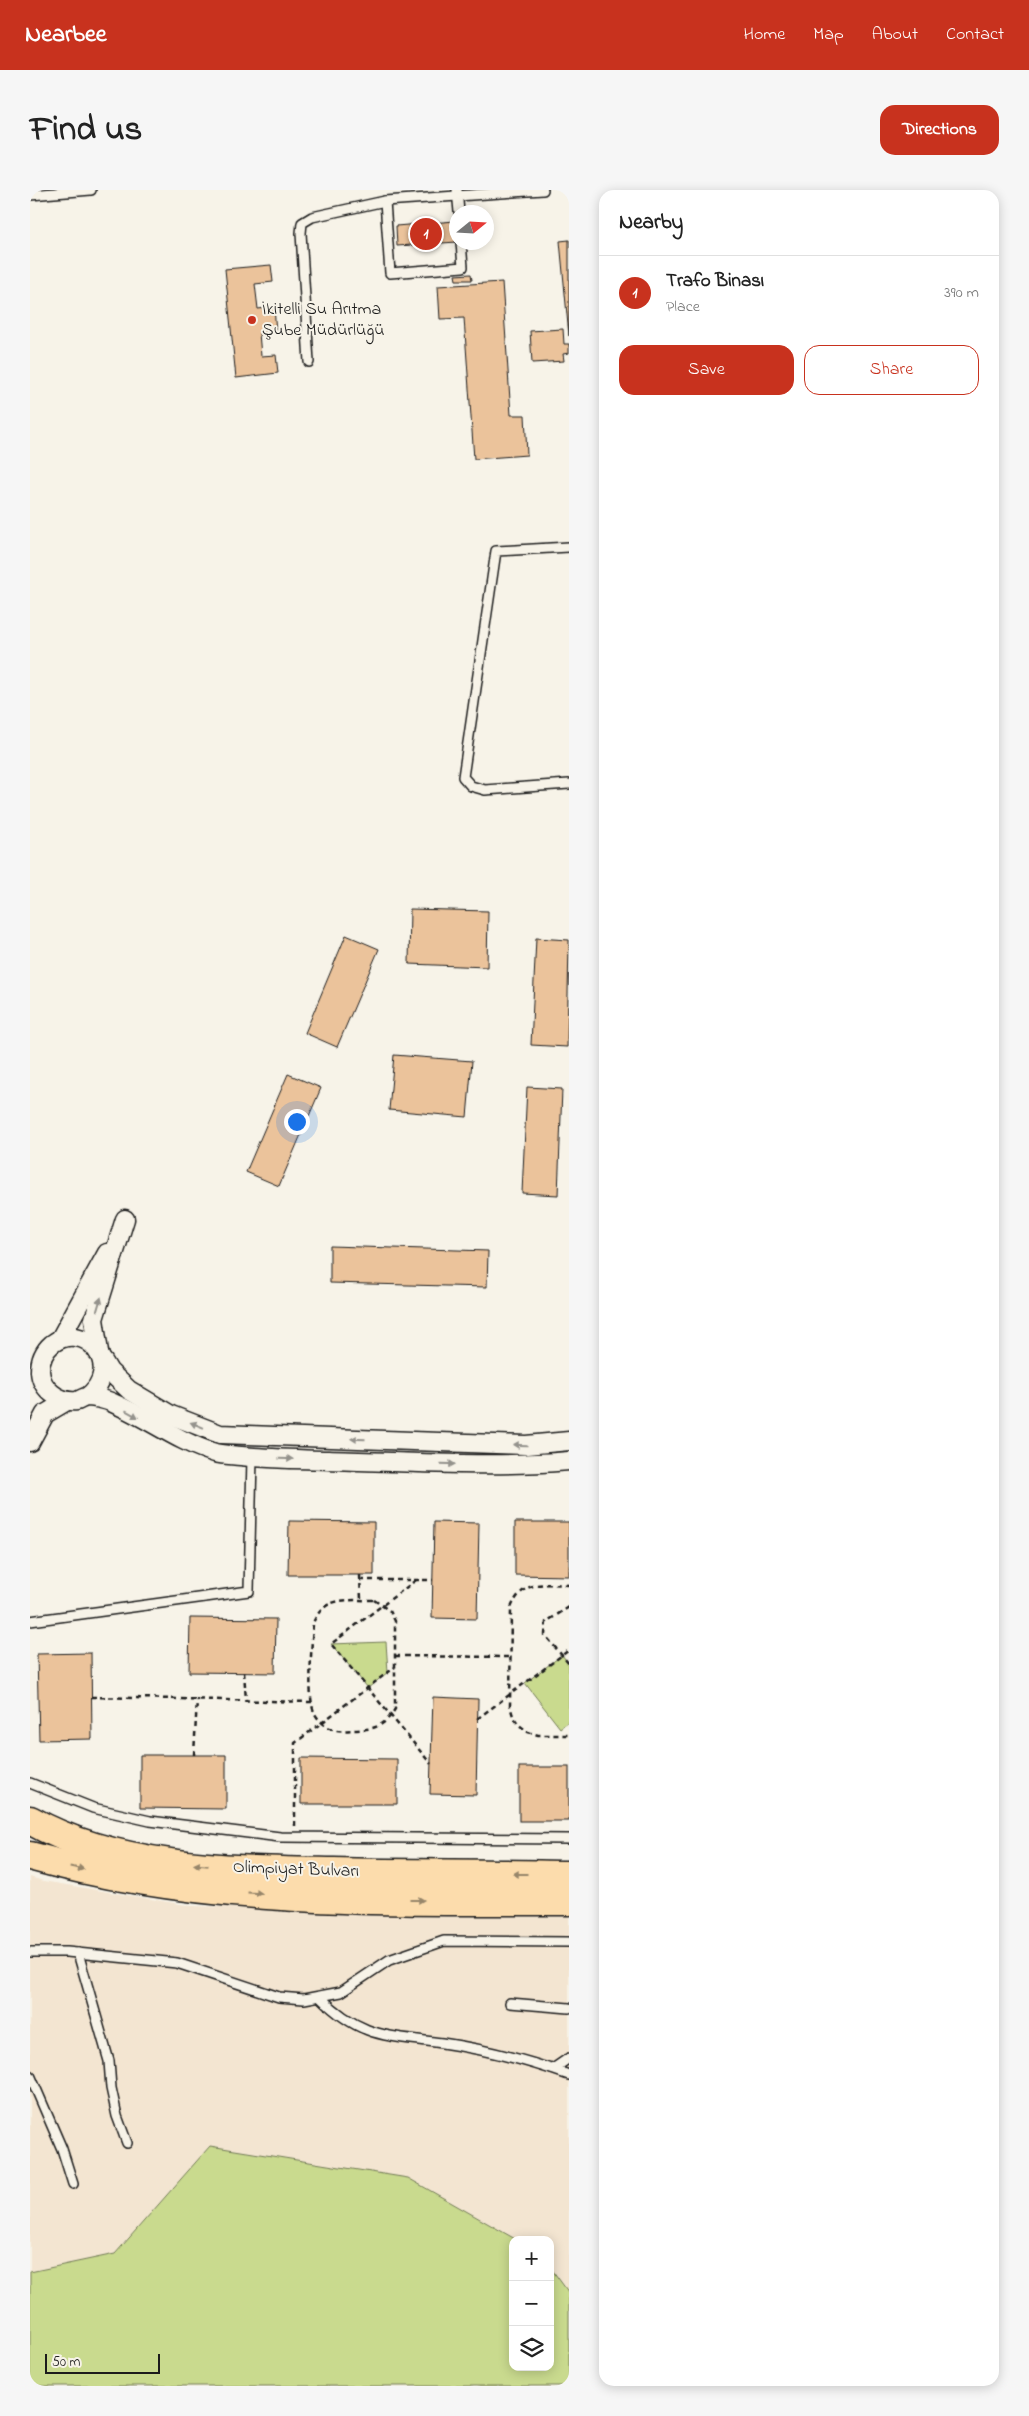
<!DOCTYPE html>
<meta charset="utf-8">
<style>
body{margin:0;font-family:"Indie Flower",sans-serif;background:#f6f6f6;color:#222}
.controls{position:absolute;right:15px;bottom:15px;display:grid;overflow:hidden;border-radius:10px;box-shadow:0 2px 12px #0003}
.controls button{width:45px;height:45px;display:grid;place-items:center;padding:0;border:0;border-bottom:1px solid #e0e0e0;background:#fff;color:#222;font:25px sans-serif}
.compass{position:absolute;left:419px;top:15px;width:45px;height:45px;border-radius:50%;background:#fff;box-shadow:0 2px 12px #0003;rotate:72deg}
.scale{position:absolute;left:15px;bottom:12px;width:115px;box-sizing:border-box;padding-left:5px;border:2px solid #1c1c1c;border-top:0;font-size:14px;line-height:18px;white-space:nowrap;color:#1c1c1c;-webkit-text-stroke:4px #f7f3e8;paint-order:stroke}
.you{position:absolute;left:266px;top:931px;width:18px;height:18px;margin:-12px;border:4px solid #fff;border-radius:50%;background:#1a73e8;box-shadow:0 0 0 8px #1a73e833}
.badge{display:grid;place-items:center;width:32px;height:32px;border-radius:50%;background:#c8321e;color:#fff;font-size:16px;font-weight:700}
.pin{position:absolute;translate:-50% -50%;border:2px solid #fff;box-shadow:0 1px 5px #0006}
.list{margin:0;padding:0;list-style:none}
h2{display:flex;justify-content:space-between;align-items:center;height:65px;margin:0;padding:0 20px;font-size:21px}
h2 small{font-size:16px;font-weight:400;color:#767676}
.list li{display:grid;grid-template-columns:32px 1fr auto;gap:15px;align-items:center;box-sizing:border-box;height:75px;padding:0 20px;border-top:1px solid #e0e0e0}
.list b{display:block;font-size:19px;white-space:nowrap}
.list p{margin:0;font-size:16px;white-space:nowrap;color:#767676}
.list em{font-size:16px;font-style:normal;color:#767676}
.actions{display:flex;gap:10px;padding:15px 20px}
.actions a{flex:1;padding:11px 0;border:1px solid #c8321e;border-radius:15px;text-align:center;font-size:18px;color:#c8321e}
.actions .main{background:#c8321e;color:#fff}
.icon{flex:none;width:28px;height:28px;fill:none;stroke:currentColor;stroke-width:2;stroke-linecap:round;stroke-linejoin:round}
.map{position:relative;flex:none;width:539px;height:2196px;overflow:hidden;border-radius:15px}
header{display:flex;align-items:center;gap:30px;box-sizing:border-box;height:70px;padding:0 25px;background:#c8321e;color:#fff}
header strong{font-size:24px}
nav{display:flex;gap:28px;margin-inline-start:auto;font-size:18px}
.intro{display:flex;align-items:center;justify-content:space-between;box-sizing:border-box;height:120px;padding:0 30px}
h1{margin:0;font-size:35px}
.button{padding:12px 22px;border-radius:15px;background:#c8321e;color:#fff;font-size:18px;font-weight:700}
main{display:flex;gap:30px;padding:0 30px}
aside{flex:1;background:#fff;border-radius:15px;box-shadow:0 2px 12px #0003}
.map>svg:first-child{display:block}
</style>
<header>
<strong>Nearbee</strong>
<nav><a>Home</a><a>Map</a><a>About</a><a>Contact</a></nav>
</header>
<div class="intro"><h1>Find us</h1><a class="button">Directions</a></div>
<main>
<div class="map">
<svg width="539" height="2196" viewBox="0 0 539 2196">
<rect width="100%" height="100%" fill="#f7f3e8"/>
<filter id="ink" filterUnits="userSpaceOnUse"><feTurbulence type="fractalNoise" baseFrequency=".02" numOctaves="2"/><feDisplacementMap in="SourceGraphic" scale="10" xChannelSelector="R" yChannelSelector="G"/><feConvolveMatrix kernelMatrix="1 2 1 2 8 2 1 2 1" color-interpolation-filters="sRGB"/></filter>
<g filter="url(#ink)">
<path fill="#f3e5d1" d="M0 1687 13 1691 162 1716 353 1721 539 1723V2103L520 2077V2050H487L378 1988 180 1956 85 2064 0 2082Z"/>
<g fill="#c9da8e" stroke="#727b55">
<path d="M356 1452 358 1482 338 1498 301 1454Z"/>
<path d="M532 1465 539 1474V1531L530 1538 495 1493Z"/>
<path d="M180 1956 378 1988 487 2050H483V2177H520V2077L539 2103V2196H0V2082L85 2064Z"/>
</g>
<g fill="#ebc39b" stroke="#1c1c1c">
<path d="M425 31 427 52 367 56 366 36Z"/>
<path d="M539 50V146L530 51Z"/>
<path d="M241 75 243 92 225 94 228 119 244 117 246 142 229 143 231 166 246 165 248 183 206 188 195 79Z"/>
<path d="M441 84 442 90H426L425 85Z"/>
<path d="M472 92 481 225H495L497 265 444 269 434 128 410 129 408 96Z"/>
<path d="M533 139 534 154H539V163L533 164 534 171 502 173 500 141Z"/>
<path d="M380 719 458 721 457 777 379 774Z"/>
<path d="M316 745 349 759 307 857 275 843Z"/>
<path d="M506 748 539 750 537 857 501 855Z"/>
<path d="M364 865 442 871 437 927 359 920Z"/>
<path d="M258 884 291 898 249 996 216 982Z"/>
<path d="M497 897 532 899 528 1005 492 1003Z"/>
<path d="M300 1056 458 1061 457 1097 300 1093Z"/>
<path d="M259 1331 344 1332V1385H258Z"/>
<path d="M404 1332 449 1333 447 1429 402 1428Z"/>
<path d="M485 1332H539V1386L485 1385Z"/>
<path d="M160 1428 246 1429 245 1483 159 1482Z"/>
<path d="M61 1463 62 1549 9 1550 7 1464Z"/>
<path d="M403 1507 448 1509 446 1605 400 1604Z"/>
<path d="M110 1565H196V1619L110 1618Z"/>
<path d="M271 1568 367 1569V1614H271Z"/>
<rect x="489" y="1577" width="50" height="54"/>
</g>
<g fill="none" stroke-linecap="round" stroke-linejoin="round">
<defs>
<g id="service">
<path d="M427 0 429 22"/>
<path d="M0 5 61 0"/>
<path d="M355 11 360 83 433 77 431 52"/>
<path d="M279 172 271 43 272 33 282 27 355 11 513 0"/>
<path d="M539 357 466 361 433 587 441 596 455 600 539 594"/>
<path d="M0 1431 219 1401 222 1267"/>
<path d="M0 1593 63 1618 120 1631 250 1647 539 1649"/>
<path d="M0 1762H37L147 1773 249 1807 274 1809 311 1802 359 1770 414 1751 539 1752"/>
<path d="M48 1763 79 1871 81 1898 87 1926 97 1953"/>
<path d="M290 1807C332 1849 357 1845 412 1853 454 1859 499 1871 539 1885"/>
<path d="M480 1813 539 1818"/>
<path d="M523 1879 539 1868"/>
<path d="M0 1885 32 1959 43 1994"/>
</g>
<g id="minor">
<path d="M30 1149 77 1063"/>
<path d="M69 1162 64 1129 95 1029"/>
<path d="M73 1171 79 1181 99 1200 141 1225 190 1244 496 1255 539 1251"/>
<path d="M57 1207C95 1178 56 1128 22 1154 14 1161 10 1171 10 1181 11 1199 29 1213 47 1211 50 1210 54 1207 57 1207 64 1207 77 1210 83 1213 118 1228 148 1252 185 1263 193 1265 202 1265 211 1266 240 1269 269 1269 298 1270 378 1272 459 1278 539 1271"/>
<path d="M0 1252 15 1224 37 1211"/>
</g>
<g id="primary">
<path d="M0 1630C88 1680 206 1680 304 1682 382 1684 461 1683 539 1685"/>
<path d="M0 1666C174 1715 359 1711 539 1711"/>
</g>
</defs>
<use href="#service" stroke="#1c1c1c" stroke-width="12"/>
<use href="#minor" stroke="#1c1c1c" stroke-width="21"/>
<use href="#primary" stroke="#1c1c1c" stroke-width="31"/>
<g stroke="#1c1c1c" stroke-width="2.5" stroke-dasharray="5 4" stroke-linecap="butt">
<path d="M330 1385 331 1410"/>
<path d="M330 1390H403"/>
<path d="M386 1390 301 1454 401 1574"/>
<path d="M539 1395C513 1394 492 1390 481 1418L480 1516 483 1526 489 1535 498 1542 508 1545H539"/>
<path d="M344 1410 360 1421 365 1431V1519C355 1536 345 1539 327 1540 318 1540 309 1542 300 1538 294 1535 287 1529 284 1522 277 1505 282 1454 283 1433 295 1405 317 1411 344 1410Z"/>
<path d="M539 1417 516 1432 515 1445 539 1474"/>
<path d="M365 1466 481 1467"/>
<path d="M214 1482 216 1510"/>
<path d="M61 1507 282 1512"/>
<path d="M447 1529 539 1460"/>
<path d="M164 1565 167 1509"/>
<path d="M265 1636V1553L365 1477"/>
</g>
<use href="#service" stroke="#f7f3e8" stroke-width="9"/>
<use href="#minor" stroke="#f7f3e8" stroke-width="18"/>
<use href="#primary" stroke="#fcdcac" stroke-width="28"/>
</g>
<defs><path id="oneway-solid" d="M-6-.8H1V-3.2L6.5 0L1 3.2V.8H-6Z" transform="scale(1.25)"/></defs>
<g fill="#94928c">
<use href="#oneway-solid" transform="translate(69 1114) rotate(-73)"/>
<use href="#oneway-solid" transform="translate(102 1224) rotate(29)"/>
<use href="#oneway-solid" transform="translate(167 1235) rotate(-158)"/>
<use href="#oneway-solid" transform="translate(328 1249) rotate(-178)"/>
<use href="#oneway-solid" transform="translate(490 1255) rotate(-179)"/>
<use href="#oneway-solid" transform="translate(256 1269) rotate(2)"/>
<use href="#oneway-solid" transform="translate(418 1274) rotate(2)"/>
</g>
<g fill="#97866b">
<use href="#oneway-solid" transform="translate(171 1675) rotate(-175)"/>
<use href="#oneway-solid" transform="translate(47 1678) rotate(11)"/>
<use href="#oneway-solid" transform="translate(490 1684) rotate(-180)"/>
<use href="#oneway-solid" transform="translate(225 1703) rotate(4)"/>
<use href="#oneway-solid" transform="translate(387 1710)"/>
</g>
</g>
<circle fill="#c8321e" stroke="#f7f3e8" stroke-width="2" cx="222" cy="130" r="5"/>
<g text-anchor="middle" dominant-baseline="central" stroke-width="4" stroke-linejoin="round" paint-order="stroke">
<g font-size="18" fill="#1c1c1c" stroke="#f7f3e8" text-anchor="start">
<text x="232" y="120">İkitelli Su Arıtma<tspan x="232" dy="21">Şube Müdürlüğü</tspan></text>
</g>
<g font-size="18" fill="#1c1c1c" stroke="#f7f3e8">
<text transform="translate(266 1680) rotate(2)">Olimpiyat Bulvarı</text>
</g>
</g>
</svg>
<div class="controls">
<button>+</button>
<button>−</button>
<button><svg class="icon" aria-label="layers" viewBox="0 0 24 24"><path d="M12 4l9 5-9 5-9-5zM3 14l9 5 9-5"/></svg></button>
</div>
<svg class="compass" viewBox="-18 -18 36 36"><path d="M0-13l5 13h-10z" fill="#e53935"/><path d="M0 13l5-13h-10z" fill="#767676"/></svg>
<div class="scale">50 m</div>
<div class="you"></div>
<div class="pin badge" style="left:396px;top:44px">1</div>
</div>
<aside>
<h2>Nearby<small></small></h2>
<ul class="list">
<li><span class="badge">1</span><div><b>Trafo Binası</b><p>Place</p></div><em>390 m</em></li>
</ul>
<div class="actions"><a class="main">Save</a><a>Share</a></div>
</aside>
</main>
